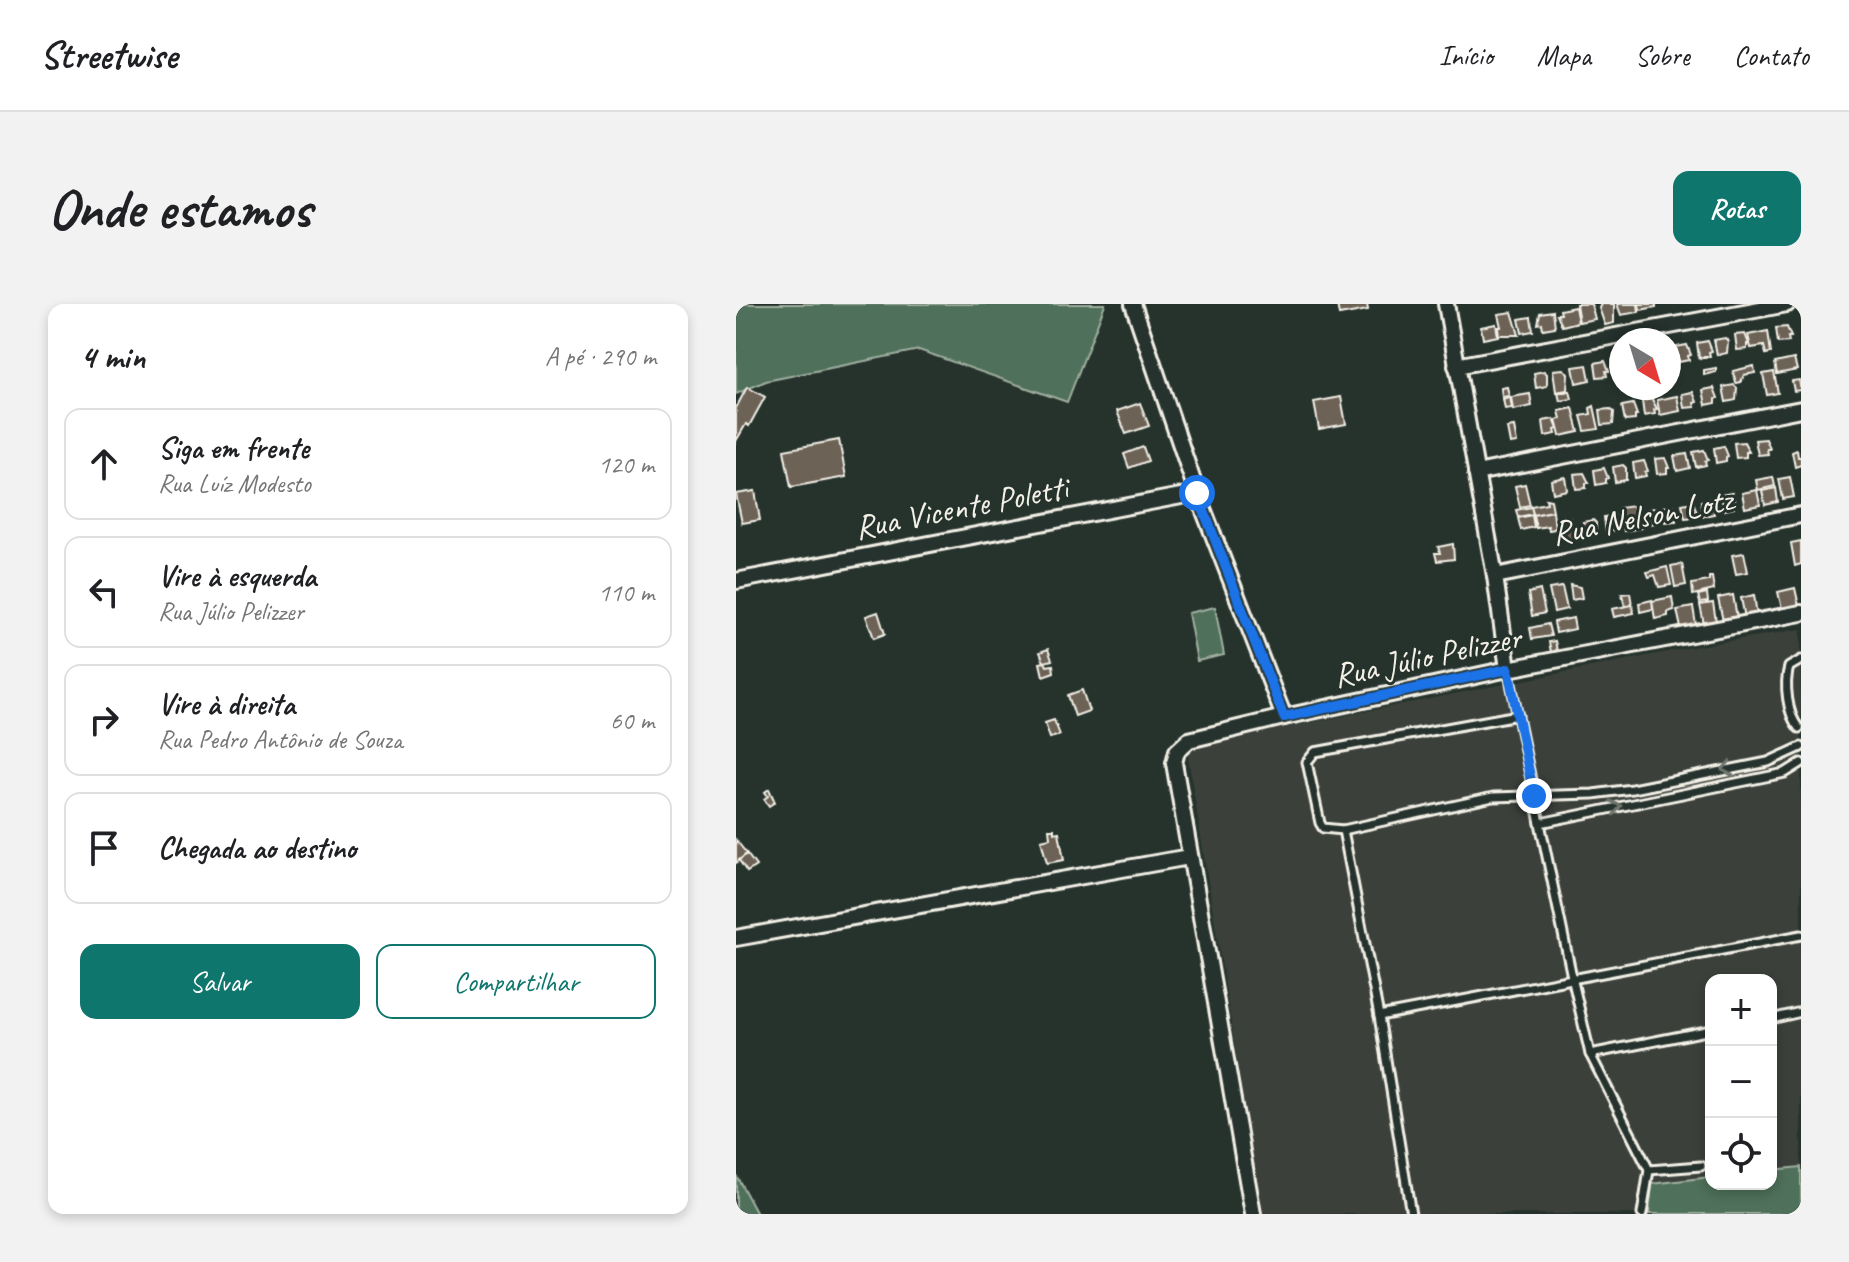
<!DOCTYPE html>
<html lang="pt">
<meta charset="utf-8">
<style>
body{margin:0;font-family:Caveat,sans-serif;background:#f2f2f2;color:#202124}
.controls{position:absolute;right:24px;bottom:24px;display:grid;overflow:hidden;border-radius:16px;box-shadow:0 4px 12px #0003}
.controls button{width:72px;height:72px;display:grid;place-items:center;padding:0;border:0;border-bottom:2px solid #e0e0e0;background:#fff;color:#202124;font:40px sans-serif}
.compass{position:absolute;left:873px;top:24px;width:72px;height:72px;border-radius:50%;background:#fff;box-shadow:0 4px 12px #0003;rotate:142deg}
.stop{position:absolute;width:24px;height:24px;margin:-18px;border:6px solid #1a73e8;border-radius:50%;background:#fff}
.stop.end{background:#1a73e8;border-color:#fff;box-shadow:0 2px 8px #0008}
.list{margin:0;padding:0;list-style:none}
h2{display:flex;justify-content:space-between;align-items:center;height:104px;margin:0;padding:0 32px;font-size:34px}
h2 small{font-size:26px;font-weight:400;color:#757577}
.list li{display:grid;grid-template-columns:52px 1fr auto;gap:24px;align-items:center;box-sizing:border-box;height:112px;margin:0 16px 16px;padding:0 16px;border:2px solid #e0e0e0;border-radius:16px}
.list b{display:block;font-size:30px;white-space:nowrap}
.list p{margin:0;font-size:26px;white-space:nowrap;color:#757577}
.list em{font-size:26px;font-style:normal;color:#757577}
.actions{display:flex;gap:16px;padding:24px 32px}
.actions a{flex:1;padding:18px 0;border:2px solid #0f766e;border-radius:16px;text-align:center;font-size:28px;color:#0f766e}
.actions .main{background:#0f766e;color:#fff}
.icon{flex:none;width:44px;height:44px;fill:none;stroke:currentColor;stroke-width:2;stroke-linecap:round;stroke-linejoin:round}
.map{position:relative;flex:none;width:1065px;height:910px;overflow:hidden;border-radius:16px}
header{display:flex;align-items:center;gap:48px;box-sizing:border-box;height:112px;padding:0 40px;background:#fff;border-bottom:2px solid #e0e0e0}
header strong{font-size:38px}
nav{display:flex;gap:44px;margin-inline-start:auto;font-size:28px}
.intro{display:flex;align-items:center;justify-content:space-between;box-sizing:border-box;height:192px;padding:0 48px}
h1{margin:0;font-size:56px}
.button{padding:20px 36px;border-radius:16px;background:#0f766e;color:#fff;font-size:28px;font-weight:700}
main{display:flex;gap:48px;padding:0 48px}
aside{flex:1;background:#fff;border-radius:16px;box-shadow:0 4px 12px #0003}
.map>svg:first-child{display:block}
</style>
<header>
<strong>Streetwise</strong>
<nav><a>Início</a><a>Mapa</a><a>Sobre</a><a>Contato</a></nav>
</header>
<div class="intro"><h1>Onde estamos</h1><a class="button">Rotas</a></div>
<main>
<aside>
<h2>4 min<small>A pé · 290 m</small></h2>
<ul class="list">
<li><svg class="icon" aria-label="ahead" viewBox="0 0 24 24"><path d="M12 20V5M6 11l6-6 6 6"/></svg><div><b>Siga em frente</b><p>Rua Luíz Modesto</p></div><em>120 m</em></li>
<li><svg class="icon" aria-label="left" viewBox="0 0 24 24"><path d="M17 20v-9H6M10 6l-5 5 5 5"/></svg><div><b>Vire à esquerda</b><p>Rua Júlio Pelizzer</p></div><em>110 m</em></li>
<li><svg class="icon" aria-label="right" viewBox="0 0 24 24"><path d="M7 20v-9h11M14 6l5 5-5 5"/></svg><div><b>Vire à direita</b><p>Rua Pedro Antônio de Souza</p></div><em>60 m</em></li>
<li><svg class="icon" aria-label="arrive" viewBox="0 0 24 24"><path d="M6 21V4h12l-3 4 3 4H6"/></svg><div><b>Chegada ao destino</b></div></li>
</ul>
<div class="actions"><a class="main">Salvar</a><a>Compartilhar</a></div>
</aside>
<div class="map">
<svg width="1065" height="910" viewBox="0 0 1065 910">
<rect width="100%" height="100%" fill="#26332d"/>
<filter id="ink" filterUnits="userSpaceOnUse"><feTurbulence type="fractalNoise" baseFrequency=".0125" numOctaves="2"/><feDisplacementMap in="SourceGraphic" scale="16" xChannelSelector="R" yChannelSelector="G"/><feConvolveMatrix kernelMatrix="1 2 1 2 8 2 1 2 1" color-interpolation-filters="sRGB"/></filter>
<g filter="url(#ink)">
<path fill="#3b413a" d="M1065 325V863L1035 866V676H975V873L916 880 913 910H526L451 447 456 442 956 343Z"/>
<g fill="#4f705a" stroke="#a2b0a1" stroke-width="2">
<path d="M0 0H369L331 98 183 46 30 77 0 90Z"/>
<path d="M479 303 488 351 461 357 452 309Z"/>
<path d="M1065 863V910H913L916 880 975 873V880H1035V866Z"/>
<path d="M0 871 21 910H0Z"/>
</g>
<g fill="#6d6257" stroke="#f4f1e8" stroke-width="2">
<path d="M601 0H631L632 6 603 11Z"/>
<path d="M840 0H855L859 15 843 18Z"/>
<path d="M865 0H878V19L869 21 863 4Z"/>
<path d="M881 0H902L903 8 885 11Z"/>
<path d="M903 0H920V3L904 6Z"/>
<path d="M839 3 842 18 826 22 821 10H825L824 6Z"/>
<path d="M817 7 819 23 807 25 806 19 802 20 804 9Z"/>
<path d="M776 8 783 31H763L762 23H765L762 10Z"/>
<path d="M795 13 797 27 786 29 783 15Z"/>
<path d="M760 20 762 32 747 35 745 23Z"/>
<path d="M1051 23 1055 33H1052L1053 38 1042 39 1040 24Z"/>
<path d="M1032 27 1035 49 1030 50 1028 42 1015 44 1012 31Z"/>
<path d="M1009 30 1013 40H1011V45L1001 46 999 31Z"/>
<path d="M989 34 992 37 991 49 981 51 978 36Z"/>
<path d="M972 37 976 47 973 48 974 52 963 54 961 39Z"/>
<path d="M951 41 955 51 952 52 953 56 943 58 940 43Z"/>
<path d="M885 54V69L880 70 877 55Z"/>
<path d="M1058 55 1061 66 1041 70 1039 59Z"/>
<path d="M869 57 873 67H870L871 72 861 73 859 59Z"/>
<path d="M851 61 854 76 840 79 837 63Z"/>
<path d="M1018 62 1019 69 1008 71 1005 78 1000 79 997 67Z"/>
<path d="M980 64V68L968 71V66Z"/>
<path d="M827 65 832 69 831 86 820 88 817 66Z"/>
<path d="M808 67 811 70V82L800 84 798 69Z"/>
<path d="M1038 68 1042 89 1031 91 1027 70Z"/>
<path d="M1063 76 1065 86 1058 87 1056 77Z"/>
<path d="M998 81 1001 84 1000 96 990 98 987 83Z"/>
<path d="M11 83 29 93 13 122 10 120 0 137V104Z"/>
<path d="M771 83 773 92 766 93 765 84Z"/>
<path d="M978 84 982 94 980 95V99L970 101 967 86Z"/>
<path d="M834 87 836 95 824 97 822 89Z"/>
<path d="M957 88 961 98 958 99 959 103 948 104 946 90Z"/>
<path d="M794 90 796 102 777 106 775 93Z"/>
<path d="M941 92 944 107 924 111 921 96Z"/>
<path d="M605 93 610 120 583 125 578 98Z"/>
<path d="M774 93 776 104 769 105 767 95Z"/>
<path d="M916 95 921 105 918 106 919 110 908 112 906 97Z"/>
<path d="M404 99 413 122 390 130 381 107Z"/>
<path d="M897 100 901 111H899V116L889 117 886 102Z"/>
<path d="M858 102 863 125 849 127 845 112 855 110 854 104Z"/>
<path d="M837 104 843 128 824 132 820 116 825 115 823 107Z"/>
<path d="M874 105 878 108 877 120 866 121 864 106Z"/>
<path d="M818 115 822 125 819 126 820 130 809 132 807 117Z"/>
<path d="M778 123 781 139 774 140 771 124Z"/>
<path d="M1030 135 1034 145H1031L1032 150 1022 151 1019 136Z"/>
<path d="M103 136 110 173 55 183 48 146Z"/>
<path d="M1008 138 1013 148H1010V153L1000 154 998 139Z"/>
<path d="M988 142 992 152 990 153V157L980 159 978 144Z"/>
<path d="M407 143 412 157 393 164 388 150Z"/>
<path d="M968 146 972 156 969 157 970 161 960 163 957 148Z"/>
<path d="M1061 146 1062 153H1065V161L1059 163 1056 148Z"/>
<path d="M951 150 954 164 941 167 938 152Z"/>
<path d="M929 154 933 164H931V169L921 170 919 155Z"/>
<path d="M908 157 912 167 909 168 910 172 899 174 897 159Z"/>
<path d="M887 161 890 164V176L879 178 877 163Z"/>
<path d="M868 164 872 174 870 175V179L860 181 858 166Z"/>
<path d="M848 169 853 179H850V184L840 185 838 170Z"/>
<path d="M829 173 831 186 817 189 815 176Z"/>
<path d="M1037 173 1039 182 1022 186 1020 176Z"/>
<path d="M1054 173 1058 193 1047 195 1043 175Z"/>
<path d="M789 180 794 201 784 203 779 182Z"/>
<path d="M1040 184 1042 198 1029 201 1026 187Z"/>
<path d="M1021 186 1024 201 1009 204 1006 189Z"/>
<path d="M19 187 24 216 6 219 0 190Z"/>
<path d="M996 189 1000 200H997L998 204 988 206 985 191Z"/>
<path d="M810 195 815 196 817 207 797 211 795 202 811 199Z"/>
<path d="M976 195 979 198 978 210 967 212 965 197Z"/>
<path d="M957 198 961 208 958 209 959 213 949 214 946 200Z"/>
<path d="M897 202 905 224 888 227 883 204Z"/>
<path d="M938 202 941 205 940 217 929 218 927 203Z"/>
<path d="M795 203 797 210 782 213 780 206Z"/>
<path d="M919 204 923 214H921V219L911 220 909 206Z"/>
<path d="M817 207 819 225 813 226 812 222 800 224 797 211Z"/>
<path d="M796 211 798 223 785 226 782 214Z"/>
<path d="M878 211 881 214V226L870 228 868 213Z"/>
<path d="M834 214 838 234 828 236 824 216Z"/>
<path d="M857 216 860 219V231L849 233 847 218Z"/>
<path d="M1065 237V260L1059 262 1055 239Z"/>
<path d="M717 240 718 255 701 257 699 249H704L702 243Z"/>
<path d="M1008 249 1012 268 1000 270 996 251Z"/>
<path d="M946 260 950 281 939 283 935 262Z"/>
<path d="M931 263 935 281 923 283 919 271 913 273 911 268Z"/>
<path d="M973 273H976L978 286 957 291 956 280 973 277Z"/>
<path d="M834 281 844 283 846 294 836 296Z"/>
<path d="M826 283 831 305 818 308 813 285Z"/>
<path d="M1059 284 1063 302 1046 305 1042 288Z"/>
<path d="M804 286 809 309 796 312 792 289Z"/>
<path d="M894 289 896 301 889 303 886 290Z"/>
<path d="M971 289 972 298 964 299 962 291Z"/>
<path d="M997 291 1001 314 987 317 982 294Z"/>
<path d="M1018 291 1021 311 1009 314 1005 294Z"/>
<path d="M936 293 938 306 932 308V312L919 315 916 297Z"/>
<path d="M916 296 917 305 904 308 903 299Z"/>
<path d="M977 299 980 317 968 320 964 301Z"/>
<path d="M896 301 898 309 878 313 876 305Z"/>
<path d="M957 303 960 321 945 324 941 306Z"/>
<path d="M142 308 149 330 138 334 130 312Z"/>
<path d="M837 314 839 325 820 329 818 318Z"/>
<path d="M812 320 815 332 796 335 794 324Z"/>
<path d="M819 337 822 352 816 353 813 338Z"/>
<path d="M312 345 316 356 308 358 304 348Z"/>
<path d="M309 358 311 362 317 361 318 368 307 372 304 359Z"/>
<path d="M346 386 353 407 339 412 332 391Z"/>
<path d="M318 416 324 431 314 434 309 419Z"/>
<path d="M33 485 39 498 33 502 28 495 32 492 29 488Z"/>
<path d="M313 525H318V529L323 528 328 556 311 559 305 536 314 534Z"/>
<path d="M0 536 11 550 0 559Z"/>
<path d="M11 550 20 562 11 568 3 556Z"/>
</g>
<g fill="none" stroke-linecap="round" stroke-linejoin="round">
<defs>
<g id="lane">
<path d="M772 365 836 673 854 750 913 866 906 910"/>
<path d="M782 411 579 448 571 458 584 519 587 524 607 526 757 493 857 490 896 485 1032 458 1065 443"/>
<path d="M1063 424C1051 411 1048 379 1053 363L1065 356"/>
<path d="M804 519 1049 469 1065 459"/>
<path d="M607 526 643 712 675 910"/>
<path d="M643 712 1065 631"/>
<path d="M1035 715 1065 708"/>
<path d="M854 750 975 726"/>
<path d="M913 866 965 862"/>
</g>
<g id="street">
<path d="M397 0 461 189 548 413"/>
<path d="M710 0 759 272 772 365"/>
<path d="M720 62 1051 0"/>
<path d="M740 169 1065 105"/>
<path d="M759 272 1065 211"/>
<path d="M0 277 461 189"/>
<path d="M0 634 453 553"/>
<path d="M517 910 438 459 441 447 453 436 548 413 772 365 1065 309"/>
</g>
</defs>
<use href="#lane" stroke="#f4f1e8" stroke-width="13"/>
<use href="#street" stroke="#f4f1e8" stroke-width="20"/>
<use href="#lane" stroke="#26332d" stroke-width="7"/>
<use href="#street" stroke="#26332d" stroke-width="14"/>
</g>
<defs><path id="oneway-chevron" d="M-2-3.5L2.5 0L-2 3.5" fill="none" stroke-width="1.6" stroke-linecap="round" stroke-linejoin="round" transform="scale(2)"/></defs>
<g stroke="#6e766e">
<use href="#oneway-chevron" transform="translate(991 465) rotate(169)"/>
<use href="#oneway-chevron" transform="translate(880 503) rotate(-12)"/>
</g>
</g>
<g fill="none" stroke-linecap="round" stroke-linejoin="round" filter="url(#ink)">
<path stroke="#1a73e8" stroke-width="10" d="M461 189 548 413 772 365 798 492"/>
</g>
<g text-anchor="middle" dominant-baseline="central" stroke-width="6" stroke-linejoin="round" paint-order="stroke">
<g font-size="34" fill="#f4f1e8" stroke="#26332d">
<text transform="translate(225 203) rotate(-11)">Rua Vicente Poletti</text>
<text transform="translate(906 212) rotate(-11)">Rua Nelson Lotz</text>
<text transform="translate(691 352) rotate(-12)">Rua Júlio Pelizzer</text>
</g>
</g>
</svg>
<div class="controls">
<button>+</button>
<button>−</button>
<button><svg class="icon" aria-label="locate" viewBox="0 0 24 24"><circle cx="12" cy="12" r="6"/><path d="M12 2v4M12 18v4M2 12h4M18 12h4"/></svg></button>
</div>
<svg class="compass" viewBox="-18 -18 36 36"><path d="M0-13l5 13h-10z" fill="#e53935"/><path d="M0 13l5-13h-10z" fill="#757577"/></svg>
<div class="stop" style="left:461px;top:189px"></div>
<div class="stop end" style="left:798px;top:492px"></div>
</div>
</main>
